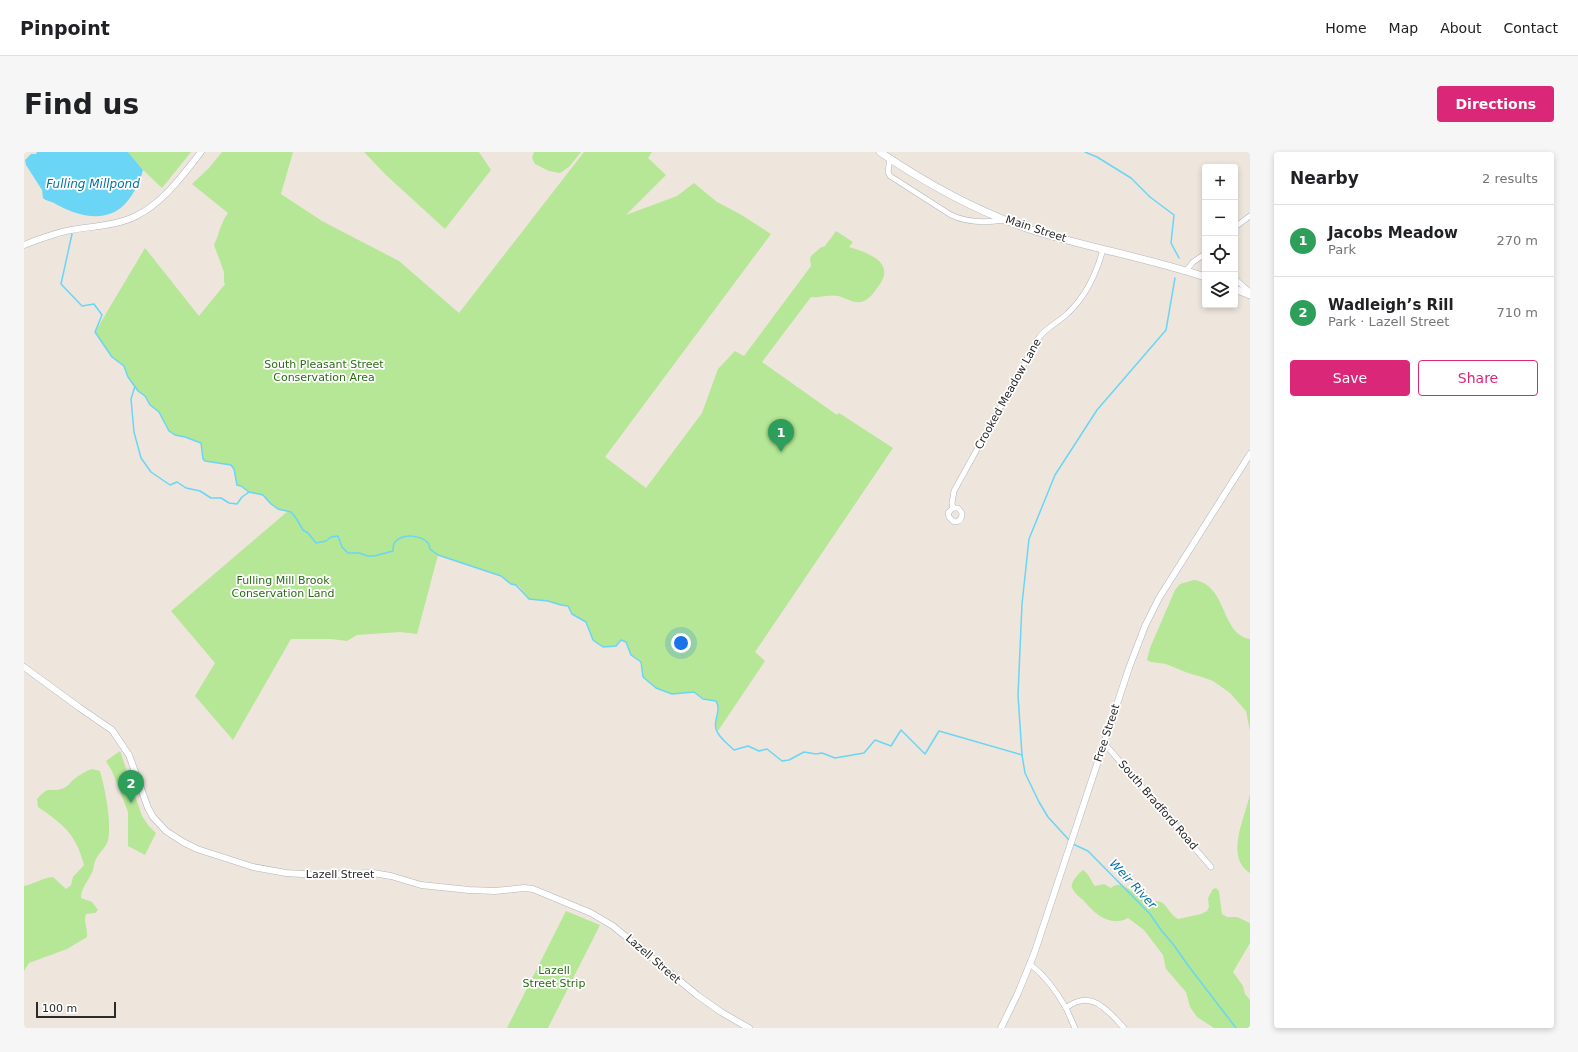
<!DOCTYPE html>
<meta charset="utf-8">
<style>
body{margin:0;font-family:"DejaVu Sans",sans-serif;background:#f6f6f6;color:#202124}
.controls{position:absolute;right:12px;top:12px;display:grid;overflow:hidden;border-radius:4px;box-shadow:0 2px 6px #0003}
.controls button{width:36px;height:36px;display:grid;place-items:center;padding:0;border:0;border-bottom:1px solid #e0e0e0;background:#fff;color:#202124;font:20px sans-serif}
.scale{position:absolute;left:12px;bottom:10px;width:80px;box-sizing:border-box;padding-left:4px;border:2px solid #2b2b2b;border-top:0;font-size:11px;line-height:14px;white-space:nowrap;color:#2b2b2b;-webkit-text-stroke:3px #fff;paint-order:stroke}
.you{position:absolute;left:657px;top:491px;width:14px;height:14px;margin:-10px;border:3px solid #fff;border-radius:50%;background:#1a73e8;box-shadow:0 0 0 6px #1a73e833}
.badge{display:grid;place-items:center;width:26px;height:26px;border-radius:50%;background:#db2777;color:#fff;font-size:13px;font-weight:700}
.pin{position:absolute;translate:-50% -33px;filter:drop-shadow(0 1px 2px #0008)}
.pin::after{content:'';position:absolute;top:21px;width:14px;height:12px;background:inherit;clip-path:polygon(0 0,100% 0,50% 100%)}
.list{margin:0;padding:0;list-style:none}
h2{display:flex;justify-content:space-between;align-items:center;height:52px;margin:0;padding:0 16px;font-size:17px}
h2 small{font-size:13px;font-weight:400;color:#757577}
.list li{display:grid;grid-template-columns:26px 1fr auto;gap:12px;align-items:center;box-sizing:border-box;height:72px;padding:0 16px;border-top:1px solid #e0e0e0}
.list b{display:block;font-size:15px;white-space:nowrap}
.list p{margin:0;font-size:13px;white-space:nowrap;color:#757577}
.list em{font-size:13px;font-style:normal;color:#757577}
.actions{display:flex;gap:8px;padding:12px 16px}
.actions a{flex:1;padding:9px 0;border:1px solid #db2777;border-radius:4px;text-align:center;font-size:14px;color:#db2777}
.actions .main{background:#db2777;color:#fff}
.icon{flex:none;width:22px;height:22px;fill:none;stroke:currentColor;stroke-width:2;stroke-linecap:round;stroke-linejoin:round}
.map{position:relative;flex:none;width:1226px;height:876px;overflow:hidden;border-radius:4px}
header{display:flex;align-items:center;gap:24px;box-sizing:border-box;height:56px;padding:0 20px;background:#fff;border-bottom:1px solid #e0e0e0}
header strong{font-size:19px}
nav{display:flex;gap:22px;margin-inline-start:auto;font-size:14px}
.intro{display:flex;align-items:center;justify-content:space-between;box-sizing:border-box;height:96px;padding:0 24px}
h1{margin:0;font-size:28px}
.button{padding:10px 18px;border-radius:4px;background:#db2777;color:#fff;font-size:14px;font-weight:700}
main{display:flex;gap:24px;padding:0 24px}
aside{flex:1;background:#fff;border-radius:4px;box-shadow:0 2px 6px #0003}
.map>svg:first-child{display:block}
</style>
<header>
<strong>Pinpoint</strong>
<nav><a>Home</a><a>Map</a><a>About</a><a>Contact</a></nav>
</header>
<div class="intro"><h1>Find us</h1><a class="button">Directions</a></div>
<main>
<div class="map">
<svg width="1226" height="876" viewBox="0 0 1226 876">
<rect width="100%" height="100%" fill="#eee6dd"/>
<g fill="#b5e796">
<path d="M104 0H167L138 36 119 18Z"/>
<path d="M198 0H269L257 42 298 69 375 109 435 161 560 0H628L624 6 642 23 602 63 653 44 670 31 693 50 716 62 747 82 581 305 622 336 678 261 694 217 711 199 720 204 787 114 786 107 787 104 796 96 801 94 812 79 829 90 825 95C845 101 874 111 853 136 850 141 845 147 840 149 831 153 823 146 814 144 805 142 796 146 787 145L738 210 813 263 815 261 869 296 731 500 741 509 694 579C688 570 698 559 692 549L679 547 670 540 648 542 632 536 619 525 617 510C615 508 611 507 609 504 603 498 606 490 597 488L592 494 579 495 573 491 569 488 562 470 548 462 544 454 537 453 524 449 505 447 495 434 487 432 477 424 414 403 393 482 376 480 333 483 323 489 307 487H267L209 588 171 544 191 511 147 459 264 359 254 357 247 352 239 343 228 341 217 334H213L210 317 207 313 181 309 179 307 177 291 161 285 151 283 145 279 135 260 126 253 121 244 114 239 104 225 100 214 88 205 71 180 121 96 175 164 201 132 200 130V120L190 93C195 82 197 70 204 61L168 32 185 16Z"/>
<path d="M340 0H455L467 18 421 77 362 23Z"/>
<path d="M510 0H557L545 15 536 21 525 19 511 12 508 6Z"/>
<path d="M1170 428C1204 433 1196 482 1226 487V579L1222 559 1206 541 1189 529 1178 525 1164 521 1142 512 1127 510 1123 508 1126 496 1151 438 1156 432Z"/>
<path d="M96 599 118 664 124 673 132 681 121 703 104 694V660L88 619 82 609Z"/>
<path d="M68 617 76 619C81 636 88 671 84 689 82 695 75 701 72 707 70 710 70 714 69 718 65 729 57 735 57 746L68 750 74 758 71 761 62 762C59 770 64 776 63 785L43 797 5 811 0 819V734C10 732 18 726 29 725L42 737 47 733 49 725 60 713C52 682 39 672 14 655L13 647C27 631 26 642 40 636 44 634 46 631 49 628 55 623 62 619 68 617Z"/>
<path d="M1226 641V721C1200 704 1222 665 1226 641Z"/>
<path d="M1059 718C1065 721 1067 730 1071 734L1080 732 1087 736C1098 725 1111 744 1121 749 1127 751 1133 747 1139 751 1144 756 1147 763 1154 767L1177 762 1183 759 1185 755 1184 746 1189 737 1192 736 1195 739 1198 762 1203 765H1213L1226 771V791L1209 820 1219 834 1221 842 1226 848V876H1190L1173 865 1166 855 1162 840 1142 817 1139 803 1120 778 1104 766C1086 776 1070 761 1059 748 1055 745 1050 740 1048 736 1046 730 1055 721 1059 718Z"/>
<path d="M542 759 576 773 524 876H483Z"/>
</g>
<path fill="#6ad5f5" d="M13 0H104L119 18C117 27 113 35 108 43 89 74 56 66 30 51 26 49 22 49 19 46L18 38 2 13 1 8 7 2H12Z"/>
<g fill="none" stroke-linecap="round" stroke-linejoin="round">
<g stroke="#6ad5f5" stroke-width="1.5">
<path d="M1061 0 1073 5 1107 26 1126 45 1150 63 1147 91 1155 106"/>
<path d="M48 82 37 132 58 154 70 152 78 163 71 180 88 205 100 214 104 225 114 239 121 244 126 253 135 260 145 279 151 283 161 285 177 291 179 307 181 309 207 313 210 317 213 333 217 334 225 340 239 343 247 352 254 357 267 360 272 366 279 378 284 381 292 391 302 389 307 385 314 384 318 395 324 401H335L344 404H350L369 399C369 396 369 392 371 390 379 381 397 383 404 391 406 392 405 395 406 397 408 399 412 401 414 403L477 424 487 432 492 433 505 447 524 449 537 453 544 454 548 462 562 470 569 488 573 491 579 495 592 494 597 488 602 490 607 503 617 510 619 525 632 536 648 542 670 540 679 547 692 549C698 559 689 567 692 577 694 585 704 592 710 598L724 594 735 599 743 597 758 609 765 608 780 600 792 602 798 601 811 606 840 601 851 588 867 594 877 578 901 602 915 579 998 603"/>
<path d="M111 234 107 247 110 280 117 306 127 320 146 333 153 330 162 336 176 339 187 346H197L205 351 213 352 218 345 225 340"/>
<path d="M1045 688 1024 665 1015 650 1001 621 998 603 994 543 998 452 1005 387 1031 323 1073 258 1142 178 1151 126"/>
<path d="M1049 692 1064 699 1126 762 1137 778 1149 792 1163 812 1212 876"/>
</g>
<defs>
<g id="minor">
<path d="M866 7 864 20 866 24 927 63C944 71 961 71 980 68"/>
<path d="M1211 75 1226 64"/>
<path d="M1162 119 1169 110 1181 102"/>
<path d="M1211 127 1226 140"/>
<path d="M929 356 924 361 925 365 930 370C935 370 938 367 938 361L934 356H929L928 351 930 339 1014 187C1022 175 1034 171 1044 161 1062 144 1073 120 1079 97"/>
<path d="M1080 591 1187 715"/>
<path d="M1006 812C1020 823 1033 840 1042 856 1045 862 1048 870 1051 876"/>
<path d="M1042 856C1046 853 1050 850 1056 849 1073 844 1090 865 1100 876"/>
</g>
<g id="tertiary">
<path d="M0 93C15 87 31 81 47 78 68 74 92 74 112 64 139 51 159 23 177 0"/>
<path d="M0 515 56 556 88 578 105 603 124 656 129 665 142 679 159 690 173 697 229 715 262 721 293 723 349 721 367 724 397 733 445 738 471 739 500 736 509 737 567 761 589 774 673 843 697 860 725 876"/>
<path d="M977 876 994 841 1010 802 1105 516 1121 474 1135 446 1226 302"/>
</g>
<g id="secondary">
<path d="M856 0C903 32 954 60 1008 78 1065 96 1124 106 1181 125"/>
<path d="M1211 137 1226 143"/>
</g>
</defs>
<use href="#minor" stroke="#b1b4c0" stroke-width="6"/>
<use href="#tertiary" stroke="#b1b4c0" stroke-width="7"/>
<use href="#secondary" stroke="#b1b4c0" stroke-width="8"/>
<use href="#minor" stroke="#fff" stroke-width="5"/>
<use href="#tertiary" stroke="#fff" stroke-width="6"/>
<use href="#secondary" stroke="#fff" stroke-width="7"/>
</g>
<g text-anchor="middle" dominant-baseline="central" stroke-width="3.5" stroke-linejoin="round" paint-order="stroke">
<g font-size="11" fill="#2b2b2b" stroke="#fff">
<text transform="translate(1012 77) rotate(18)">Main Street</text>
<text transform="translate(984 242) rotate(-61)">Crooked Meadow Lane</text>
<text transform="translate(1083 581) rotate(-72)">Free Street</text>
<text transform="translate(1134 653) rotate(49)">South Bradford Road</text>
<text x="316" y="722">Lazell Street</text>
<text transform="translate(629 807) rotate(41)">Lazell Street</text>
</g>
<g font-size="11" fill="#2b6d16" stroke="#fff">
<text x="300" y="212">South Pleasant Street<tspan x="300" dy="13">Conservation Area</tspan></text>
<text x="259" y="428">Fulling Mill Brook<tspan x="259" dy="13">Conservation Land</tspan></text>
<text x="530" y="818">Lazell<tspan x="530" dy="13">Street Strip</tspan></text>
</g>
<g font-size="12" font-style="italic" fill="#0673a5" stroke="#fff">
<text x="69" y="32">Fulling Millpond</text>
<text transform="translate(1109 732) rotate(47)">Weir River</text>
</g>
</g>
</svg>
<div class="controls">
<button>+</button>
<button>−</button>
<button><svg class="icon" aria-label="locate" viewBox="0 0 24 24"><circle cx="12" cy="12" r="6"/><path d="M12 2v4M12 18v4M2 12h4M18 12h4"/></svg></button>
<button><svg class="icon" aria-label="layers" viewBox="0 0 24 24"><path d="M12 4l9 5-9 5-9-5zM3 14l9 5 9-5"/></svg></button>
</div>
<div class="scale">100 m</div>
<div class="you"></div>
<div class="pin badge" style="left:757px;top:300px;background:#2e9e5b">1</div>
<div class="pin badge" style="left:107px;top:651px;background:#2e9e5b">2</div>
</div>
<aside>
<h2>Nearby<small>2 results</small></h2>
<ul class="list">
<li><span class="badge" style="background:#2e9e5b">1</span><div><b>Jacobs Meadow</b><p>Park</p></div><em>270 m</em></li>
<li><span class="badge" style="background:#2e9e5b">2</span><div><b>Wadleigh’s Rill</b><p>Park · Lazell Street</p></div><em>710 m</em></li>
</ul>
<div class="actions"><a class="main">Save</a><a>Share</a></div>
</aside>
</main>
